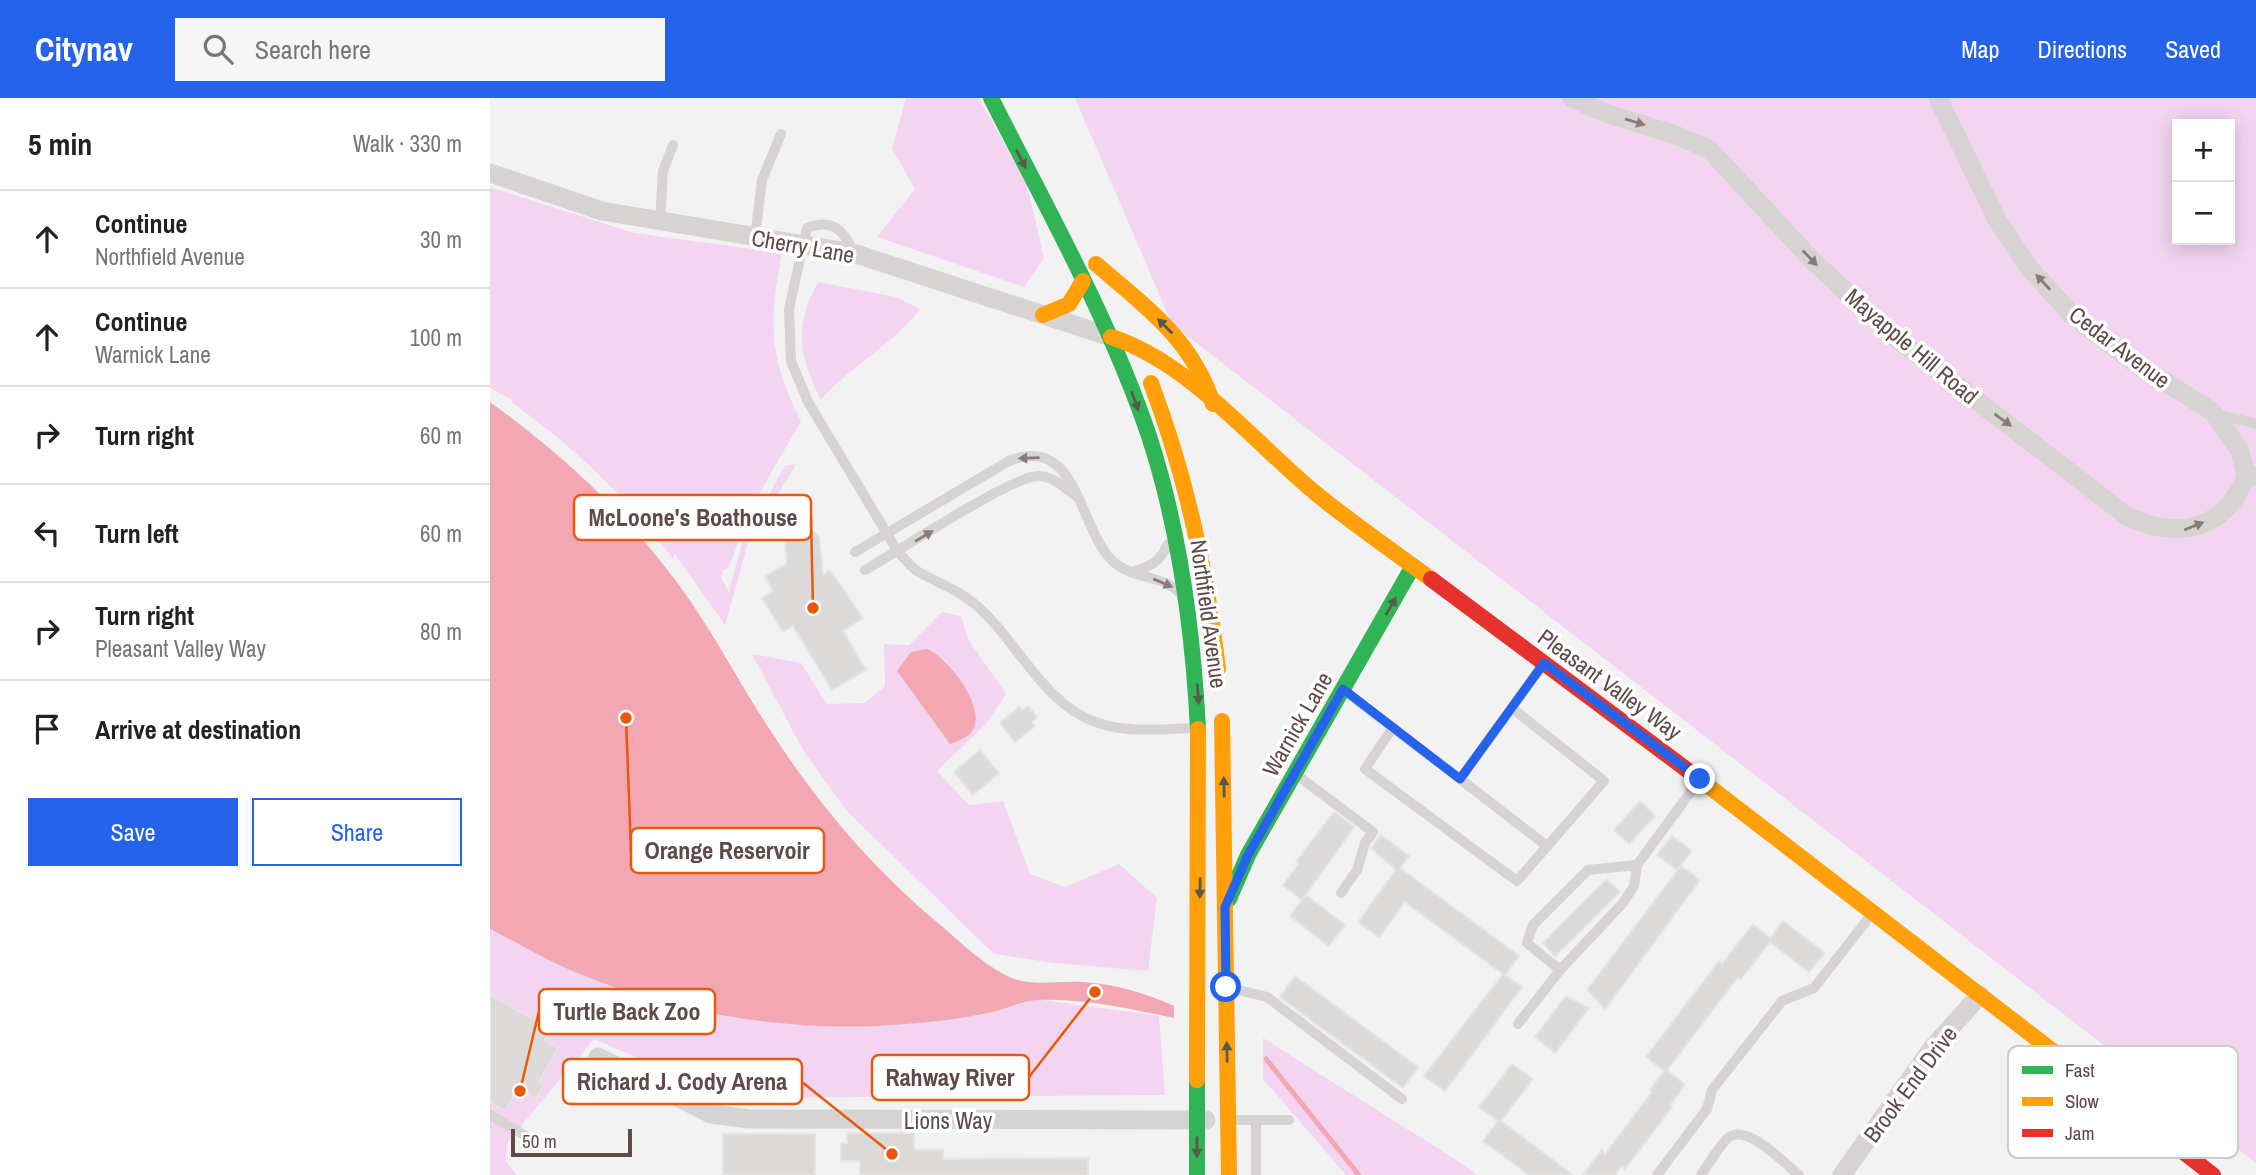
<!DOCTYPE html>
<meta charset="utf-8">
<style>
body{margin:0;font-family:"Archivo Narrow",sans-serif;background:#f6f6f6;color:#222}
.controls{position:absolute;right:21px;top:21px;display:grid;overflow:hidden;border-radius:0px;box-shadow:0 4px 18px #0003}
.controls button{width:63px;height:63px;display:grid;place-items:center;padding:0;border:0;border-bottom:2px solid #e0e0e0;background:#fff;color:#222;font:35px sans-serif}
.scale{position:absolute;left:21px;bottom:18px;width:121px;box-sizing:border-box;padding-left:7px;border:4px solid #604a47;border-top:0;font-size:19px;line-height:24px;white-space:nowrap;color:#604a47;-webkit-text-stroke:5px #fff;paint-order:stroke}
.stop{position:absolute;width:21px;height:21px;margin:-16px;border:5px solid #2563eb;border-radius:50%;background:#fff}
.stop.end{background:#2563eb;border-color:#fff;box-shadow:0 2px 7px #0008}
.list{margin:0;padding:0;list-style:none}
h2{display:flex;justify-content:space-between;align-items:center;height:91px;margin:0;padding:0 28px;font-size:30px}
h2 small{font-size:23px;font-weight:400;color:#767676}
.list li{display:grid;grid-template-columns:46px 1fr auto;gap:21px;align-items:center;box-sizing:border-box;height:98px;padding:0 28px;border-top:2px solid #e0e0e0}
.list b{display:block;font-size:26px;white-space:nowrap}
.list p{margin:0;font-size:23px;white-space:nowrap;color:#767676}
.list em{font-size:23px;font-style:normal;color:#767676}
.actions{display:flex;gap:14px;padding:21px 28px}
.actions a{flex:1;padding:16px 0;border:2px solid #2563eb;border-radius:0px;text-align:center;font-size:24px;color:#2563eb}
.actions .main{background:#2563eb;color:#fff}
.icon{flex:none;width:38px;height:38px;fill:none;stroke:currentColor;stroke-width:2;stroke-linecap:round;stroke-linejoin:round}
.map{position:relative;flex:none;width:1766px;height:1077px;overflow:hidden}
header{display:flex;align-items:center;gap:42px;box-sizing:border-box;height:98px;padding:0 35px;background:#2563eb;color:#fff}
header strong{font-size:33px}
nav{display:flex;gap:38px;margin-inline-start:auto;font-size:24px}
.search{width:490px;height:63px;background:#f6f6f6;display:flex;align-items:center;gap:18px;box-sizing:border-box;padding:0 24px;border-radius:0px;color:#767676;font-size:26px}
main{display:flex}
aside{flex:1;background:#fff}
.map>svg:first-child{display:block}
</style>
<header>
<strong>Citynav</strong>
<div class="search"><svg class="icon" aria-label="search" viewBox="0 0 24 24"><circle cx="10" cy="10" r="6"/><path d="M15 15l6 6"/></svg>Search here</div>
<nav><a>Map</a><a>Directions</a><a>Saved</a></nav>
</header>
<main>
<aside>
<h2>5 min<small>Walk · 330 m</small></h2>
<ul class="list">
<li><svg class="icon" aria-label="ahead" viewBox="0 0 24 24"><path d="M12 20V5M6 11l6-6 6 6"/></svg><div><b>Continue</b><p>Northfield Avenue</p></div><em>30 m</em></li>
<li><svg class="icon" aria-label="ahead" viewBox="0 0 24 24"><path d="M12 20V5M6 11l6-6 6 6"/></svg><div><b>Continue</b><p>Warnick Lane</p></div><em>100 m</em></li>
<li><svg class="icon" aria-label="right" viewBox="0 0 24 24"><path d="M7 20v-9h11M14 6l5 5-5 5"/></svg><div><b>Turn right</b></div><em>60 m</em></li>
<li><svg class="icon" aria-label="left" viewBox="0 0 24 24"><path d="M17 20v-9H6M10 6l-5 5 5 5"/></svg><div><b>Turn left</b></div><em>60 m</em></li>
<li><svg class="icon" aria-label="right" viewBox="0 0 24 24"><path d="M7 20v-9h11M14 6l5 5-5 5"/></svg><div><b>Turn right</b><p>Pleasant Valley Way</p></div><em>80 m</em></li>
<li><svg class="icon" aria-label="arrive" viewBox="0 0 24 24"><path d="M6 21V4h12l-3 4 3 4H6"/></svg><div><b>Arrive at destination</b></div></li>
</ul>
<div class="actions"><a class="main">Save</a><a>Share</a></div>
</aside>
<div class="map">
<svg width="1766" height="1077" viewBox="0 0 1766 1077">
<rect width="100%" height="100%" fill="#f2f2f2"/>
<g fill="#f3d5f2" fill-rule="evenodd">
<path d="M416 0H489L537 87 554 160 534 189 387 139 425 91 402 51Z"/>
<path d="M585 0H1766V1065L682 226ZM1687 26H1740V142H1687Z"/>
<path d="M0 89 144 135 292 155C278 225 279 259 311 323L266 401 238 470 233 472 231 479 239 494 252 445 295 368 306 366 258 445 235 527 184 455V462C139 401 83 348 21 304L22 302 0 290Z"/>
<path d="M328 184 406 199 430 211C403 247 360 268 331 302 309 257 303 230 328 184Z"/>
<path d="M452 514 471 518 478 541 516 596 495 627 447 673 479 707 513 703 540 776 575 789 629 766 667 800 658 873 564 865 504 856 357 713 314 654 262 556 311 565 337 606 375 605 395 588 394 546 419 547Z"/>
<path d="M0 831 88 875 128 890 206 912 301 926 384 928 508 913 545 901 669 918 675 997 250 1000 230 996 104 941 17 1045 16 1064 27 1077H0Z"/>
<path d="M773 940 971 1065 987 1077H856L773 981Z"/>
</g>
<g fill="#f3a7b3">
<path d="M0 304C70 355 134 413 186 483 222 531 249 585 282 635 328 706 383 771 448 825 469 843 491 864 515 877 539 890 567 882 593 884 625 886 655 895 684 908V920C640 911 594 900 548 902 534 902 520 910 507 913 468 922 426 926 386 928 286 932 183 914 90 876 59 864 30 846 0 831Z"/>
<path d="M437 551C457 559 492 604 485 627 482 639 470 642 460 646L407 573 421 554Z"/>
</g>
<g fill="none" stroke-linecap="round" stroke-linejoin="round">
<path stroke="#f3a7b3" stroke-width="5" d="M776 961 869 1077"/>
</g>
<g fill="#dcd9d9" stroke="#e5e4e3" stroke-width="2">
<path d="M321 431 329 438 333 477 340 472 373 520 353 533 376 572 342 592 303 528 293 534 272 500 283 493 275 478 297 465 295 441 301 433Z"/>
<path d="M538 608 547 619 542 624 545 628 525 644 510 625 529 609 532 612Z"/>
<path d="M490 652 509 675 483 697 464 674Z"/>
<path d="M1150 703 1165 718 1139 746 1124 732Z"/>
<path d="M844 714 864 729 812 802 793 787 809 766 806 764Z"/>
<path d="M891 737 919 758 910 770 1029 858 1015 877 1032 889 955 993 934 978 1013 876 915 804 889 839 868 824 906 772 881 750Z"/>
<path d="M1182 738 1202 753 1187 772 1167 757Z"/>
<path d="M1191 768 1210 782 1115 911 1097 892Z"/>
<path d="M1117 781 1130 794 1065 858 1053 845Z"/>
<path d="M816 797 855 827 839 848 800 818Z"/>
<path d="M1293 823 1335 855 1319 874 1280 844 1251 881 1248 879 1177 972 1195 987 1180 1007 1182 1009 1135 1071 1132 1068 1125 1077H1093L1112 1052 1115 1056 1162 994 1160 992 1174 973 1156 959 1229 863 1232 866 1263 826 1280 840Z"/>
<path d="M805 878 928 969 913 990 790 899Z"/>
<path d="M0 897 61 931 55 942 68 950 49 984 54 987 46 1001 28 991 15 1013 0 1004Z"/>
<path d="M1076 898 1099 910 1065 955 1045 939Z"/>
<path d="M1022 966 1043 981 1011 1023 1083 1077H1039L993 1043 1008 1023 989 1009Z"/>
<path d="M357 1035H424V1052H453V1061L598 1060V1077H370V1063H351V1045H357Z"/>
<rect x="233" y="1036" width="92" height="41"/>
</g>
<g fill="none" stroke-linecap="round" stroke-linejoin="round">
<g stroke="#d8d3d3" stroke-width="10">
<path d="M170 123 173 73 183 47"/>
<path d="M265 139 272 82 291 36"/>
<path d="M363 155C355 132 342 120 317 130L299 211 301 263 318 304 408 454C414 460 420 468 427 473 447 485 468 491 486 507 528 543 553 607 608 625 637 635 673 631 703 630"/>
<path d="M1727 316 1766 326"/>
<path d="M365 454 519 363C590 334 588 436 626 466 646 481 671 477 689 494"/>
<path d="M375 472C406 455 522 378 548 378 563 378 575 390 586 398"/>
<path d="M642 474C661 468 669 465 678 446"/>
<path d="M856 594 970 681 1052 568"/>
<path d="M903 629 875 671 1027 783 1114 683 1022 610"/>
<path d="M808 678 883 734 875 745 867 772 851 795"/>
<path d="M970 681 1057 748"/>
<path d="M1070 872 1037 845 1043 827 1098 772 1147 767"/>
<path d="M740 890 777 899 912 1001"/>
<path d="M1028 926 1070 872 1132 806 1144 788 1147 767 1208 684"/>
<path d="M0 1017 36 1038"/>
<path d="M742 1022H799"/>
<path d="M766 1022V1077"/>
<path d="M1167 1077 1217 1011 1222 992 1292 903 1324 890 1381 817"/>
<path d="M1211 1077C1219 1066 1227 1051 1237 1041 1255 1023 1294 1065 1309 1077"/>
</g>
<g stroke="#d8d3d3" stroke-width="19">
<path d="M1082 0 1118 16 1183 36 1219 51 1322 162 1408 242 1637 418C1686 442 1735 433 1756 378H1766"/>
<path d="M1448 0 1507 122 1540 171 1584 219 1642 263 1723 314 1750 353 1756 378"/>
<path d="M0 75 112 113 363 155 621 239"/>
<path d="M108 959 221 1016 259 1021 716 1022"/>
<path d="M1352 1077 1443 949 1490 897"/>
</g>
<g stroke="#30b455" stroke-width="16">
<path d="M501 0C557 111 619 220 659 338 690 433 703 532 708 631"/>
<path d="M739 801 758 757 923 468"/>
<path d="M707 1077V982"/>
</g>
<g stroke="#ff9f0a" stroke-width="16">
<path d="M606 166C656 209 702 241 723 306"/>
<path d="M553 217 579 206 593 183"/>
<path d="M621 239C700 264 765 346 829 398 865 427 904 454 941 481"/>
<path d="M661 285C696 378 717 472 728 571"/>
<path d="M732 623 739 1077"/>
<path d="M1208 680 1621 998"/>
<path d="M707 982 708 631"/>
</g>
<g stroke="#e5322d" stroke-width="16">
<path d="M941 481 1208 680"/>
<path d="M1621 998 1723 1077"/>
</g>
</g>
<defs><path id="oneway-solid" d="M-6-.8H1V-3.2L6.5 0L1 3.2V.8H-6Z" transform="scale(1.75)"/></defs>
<g fill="#8a7a78">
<use href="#oneway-solid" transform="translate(1145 24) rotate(17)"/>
<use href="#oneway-solid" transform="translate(1320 160) rotate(46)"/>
<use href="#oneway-solid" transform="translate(1553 184) rotate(-133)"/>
<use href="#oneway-solid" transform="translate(1513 322) rotate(36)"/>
<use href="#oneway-solid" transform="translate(539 360) rotate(178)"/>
<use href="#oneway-solid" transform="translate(1704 428) rotate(-22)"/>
<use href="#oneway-solid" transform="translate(434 438) rotate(-31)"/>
<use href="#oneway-solid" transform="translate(673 485) rotate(23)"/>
</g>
<g fill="#595a49">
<use href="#oneway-solid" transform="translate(531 61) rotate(63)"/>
<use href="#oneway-solid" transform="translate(675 228) rotate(-135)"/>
<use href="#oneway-solid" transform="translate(645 303) rotate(70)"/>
<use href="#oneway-solid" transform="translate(901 508) rotate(-60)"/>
<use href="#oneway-solid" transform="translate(708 596) rotate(86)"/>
<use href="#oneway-solid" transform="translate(734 689) rotate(-91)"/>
<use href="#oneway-solid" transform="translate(710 790) rotate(91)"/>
<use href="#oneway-solid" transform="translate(737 954) rotate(-91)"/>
<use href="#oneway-solid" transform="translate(707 1049) rotate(90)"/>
</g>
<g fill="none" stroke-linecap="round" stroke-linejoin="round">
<path stroke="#2563eb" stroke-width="9" d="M736 889 735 809 758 757 853 591 970 681 1054 565 1210 681"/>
</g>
<g text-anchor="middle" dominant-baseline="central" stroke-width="7" stroke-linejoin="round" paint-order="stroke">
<g font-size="23" fill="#604a47" stroke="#fff">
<text transform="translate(313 148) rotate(10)">Cherry Lane</text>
<text transform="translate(1422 248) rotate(40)">Mayapple Hill Road</text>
<text transform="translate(1630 249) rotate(37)">Cedar Avenue</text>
<text transform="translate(719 516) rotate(82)">Northfield Avenue</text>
<text transform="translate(1120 586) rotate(36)">Pleasant Valley Way</text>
<text transform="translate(807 626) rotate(-60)">Warnick Lane</text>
<text transform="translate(1420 986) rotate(-53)">Brook End Drive</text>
<text x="458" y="1022">Lions Way</text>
</g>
</g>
<rect x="1518" y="948" width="230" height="112" rx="10" fill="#fff" stroke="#cfc9c8" stroke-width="2"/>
<rect x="1532" y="968" width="31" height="8" fill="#30b455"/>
<rect x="1532" y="999" width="31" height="9" fill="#ff9f0a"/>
<rect x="1532" y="1031" width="31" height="8" fill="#e5322d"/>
<g font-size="19" fill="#604a47">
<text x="1575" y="979">Fast</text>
<text x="1575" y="1010">Slow</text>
<text x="1575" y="1042">Jam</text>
</g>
<path fill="none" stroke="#e8590c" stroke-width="2.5" d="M323 510L321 420M136 620L141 753M30 993L49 913M605 894L539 979M402 1056L312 984"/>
<g fill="#e8590c" stroke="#fff" stroke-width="2.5">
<circle cx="323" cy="510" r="7"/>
<circle cx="136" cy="620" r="7"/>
<circle cx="30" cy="993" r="7"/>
<circle cx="605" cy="894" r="7"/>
<circle cx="402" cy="1056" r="7"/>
</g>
<g fill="#fff" stroke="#e8590c" stroke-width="2.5">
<rect x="84" y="397" width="237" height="45" rx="7"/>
<rect x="141" y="730" width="193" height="45" rx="7"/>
<rect x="49" y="891" width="176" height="45" rx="7"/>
<rect x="382" y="957" width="157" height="45" rx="7"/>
<rect x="73" y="961" width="239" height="45" rx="7"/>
</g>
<g font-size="24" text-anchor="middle" font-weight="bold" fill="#604a47">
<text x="203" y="428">McLoone's Boathouse</text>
<text x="237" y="761">Orange Reservoir</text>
<text x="137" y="922">Turtle Back Zoo</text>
<text x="460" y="988">Rahway River</text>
<text x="192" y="992">Richard J. Cody Arena</text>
</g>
</svg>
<div class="controls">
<button>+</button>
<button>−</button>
</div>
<div class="scale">50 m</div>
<div class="stop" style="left:736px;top:889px"></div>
<div class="stop end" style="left:1210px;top:681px"></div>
</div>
</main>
